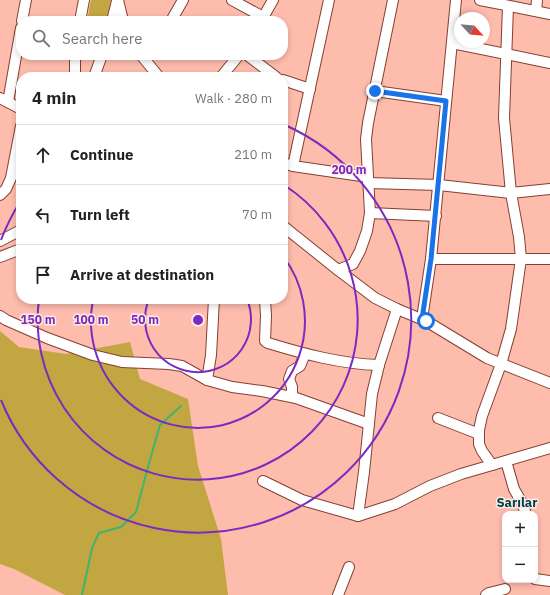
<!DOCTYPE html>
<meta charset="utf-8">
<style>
body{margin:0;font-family:"IBM Plex Sans",sans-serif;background:#f2f2f2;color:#222}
.controls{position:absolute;right:12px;bottom:12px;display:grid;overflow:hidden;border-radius:8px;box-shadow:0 2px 6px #0003}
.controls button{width:36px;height:36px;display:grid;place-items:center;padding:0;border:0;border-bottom:1px solid #e0e0e0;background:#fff;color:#222;font:20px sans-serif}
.compass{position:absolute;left:454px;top:12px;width:36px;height:36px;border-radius:50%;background:#fff;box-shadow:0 2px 6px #0003;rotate:116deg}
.stop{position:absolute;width:12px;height:12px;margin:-9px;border:3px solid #1a73e8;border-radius:50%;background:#fff}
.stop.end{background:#1a73e8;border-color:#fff;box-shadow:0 1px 4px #0008}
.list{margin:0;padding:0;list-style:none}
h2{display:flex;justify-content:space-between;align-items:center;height:52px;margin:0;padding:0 16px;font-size:17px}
h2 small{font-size:13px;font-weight:400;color:#767676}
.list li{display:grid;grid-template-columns:26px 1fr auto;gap:12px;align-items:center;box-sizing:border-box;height:60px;padding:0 16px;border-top:1px solid #e0e0e0}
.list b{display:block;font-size:15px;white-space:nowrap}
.list em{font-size:13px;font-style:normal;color:#767676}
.icon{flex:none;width:22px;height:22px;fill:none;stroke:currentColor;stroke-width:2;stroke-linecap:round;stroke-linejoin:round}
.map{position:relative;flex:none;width:550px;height:595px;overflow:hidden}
.search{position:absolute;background:#fff;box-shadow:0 2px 6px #0003;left:16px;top:16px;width:272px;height:44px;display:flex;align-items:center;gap:10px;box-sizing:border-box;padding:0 14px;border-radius:16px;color:#767676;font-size:15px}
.panel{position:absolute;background:#fff;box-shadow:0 2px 6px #0003;left:16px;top:72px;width:272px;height:232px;border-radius:16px}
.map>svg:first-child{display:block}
</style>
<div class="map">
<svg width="550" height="595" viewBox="0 0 550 595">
<rect width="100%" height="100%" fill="#febcad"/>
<g fill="#c2a642">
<path d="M91 0H111L106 21H87Z"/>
<path d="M0 331 19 347 66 354 130 342 140 379 188 399 198 466 221 539 228 595H65L14 569 0 564Z"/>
</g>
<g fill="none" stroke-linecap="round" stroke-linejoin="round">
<path stroke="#44b26f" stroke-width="2" d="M82 595 92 548 99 533 121 527 136 512 151 456 160 425 181 406"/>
<defs>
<g id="minor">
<path d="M118 0 123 21"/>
<path d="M232 0 263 17"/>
<path d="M480 0 550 14"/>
<path d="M536 11 537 0"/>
<path d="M22 21 26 0"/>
<path d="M80 21 84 0"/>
<path d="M112 21 117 1"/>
<path d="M171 21 183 0"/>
<path d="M261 21 273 0"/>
<path d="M452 43 550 63"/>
<path d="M141 55 159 77"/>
<path d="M247 55 276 77"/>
<path d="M75 77V55"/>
<path d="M94 77 102 55"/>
<path d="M221 77 239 55"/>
<path d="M283 80 310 89"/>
<path d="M375 91 446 101"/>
<path d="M0 98 21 109"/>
<path d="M8 102 21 28"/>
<path d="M283 163 293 166 368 177"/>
<path d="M293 166 329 0"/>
<path d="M368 183 439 185 511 193 550 189"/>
<path d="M0 195 6 189 11 178 21 126"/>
<path d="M370 213 436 216"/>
<path d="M283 226 338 270 375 298 397 309 426 321 487 358 550 383"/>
<path d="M0 241 21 230"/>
<path d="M0 257 21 249"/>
<path d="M431 259H550"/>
<path d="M338 270 353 264 360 251 367 231 370 213 366 139 368 123 393 0"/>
<path d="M265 299 266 316 265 341 268 343C304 354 341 364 379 365"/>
<path d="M0 316 6 320 47 338 93 355 122 362 169 364 182 366 207 380 232 387 262 391 296 398 369 424"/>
<path d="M422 319 431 259 456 0"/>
<path d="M207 380 211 355 214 299"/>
<path d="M292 397V387L289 379 292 371 300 366 305 354"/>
<path d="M438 418 479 434"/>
<path d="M506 461 514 489 522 503 526 514"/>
<path d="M492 465 482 451 479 444V430L482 416 501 364 511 329 521 259 519 237 511 193 504 118 508 6"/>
<path d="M263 481 302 500 358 516 395 504 430 486 461 474 550 448"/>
<path d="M358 516 364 472 372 394 379 365 397 309"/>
<path d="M535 579 550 581"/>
<path d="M338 595 349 567"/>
<path d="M486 595 489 593 505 589"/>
</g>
</defs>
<use href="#minor" stroke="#853f30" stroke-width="12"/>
<use href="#minor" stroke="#fff" stroke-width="10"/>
</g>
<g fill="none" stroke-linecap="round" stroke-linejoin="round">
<path stroke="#1a73e8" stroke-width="5" d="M375 91 446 101 431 259 422 319 426 321"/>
</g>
<g fill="none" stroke="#7b2cbf" stroke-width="2">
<path d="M247 299A53 53 0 1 1 149 299"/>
<path d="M283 256A107 107 0 1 1 93 300"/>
<path d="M284 185A160 160 0 1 1 39 299"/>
<path d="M1 240A213 213 0 0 1 20 202M285 125A213 213 0 1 1 1 400"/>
</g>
<g text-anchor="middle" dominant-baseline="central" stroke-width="3" stroke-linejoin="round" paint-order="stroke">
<g font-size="13" font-weight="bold" fill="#02424c" stroke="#fcebe6">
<text x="517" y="502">Sarılar</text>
</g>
</g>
<circle cx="198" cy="320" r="6" fill="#7b2cbf" stroke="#fcebe6" stroke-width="2"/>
<g font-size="12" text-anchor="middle" font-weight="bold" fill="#7b2cbf" stroke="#fcebe6" stroke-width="3" stroke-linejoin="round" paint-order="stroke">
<text x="349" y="174">200 m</text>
<text x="38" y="324">150 m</text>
<text x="91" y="324">100 m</text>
<text x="145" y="324">50 m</text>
</g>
</svg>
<div class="controls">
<button>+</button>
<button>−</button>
</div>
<svg class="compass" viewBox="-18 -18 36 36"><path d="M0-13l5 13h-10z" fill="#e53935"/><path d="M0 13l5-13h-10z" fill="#767676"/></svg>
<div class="stop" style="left:426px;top:321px"></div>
<div class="stop end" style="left:375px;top:91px"></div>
<div class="search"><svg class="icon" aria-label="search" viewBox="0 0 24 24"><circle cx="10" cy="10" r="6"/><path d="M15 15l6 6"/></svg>Search here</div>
<section class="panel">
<h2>4 min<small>Walk · 280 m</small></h2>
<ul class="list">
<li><svg class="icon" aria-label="ahead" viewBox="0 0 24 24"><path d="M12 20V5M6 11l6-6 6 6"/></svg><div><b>Continue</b></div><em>210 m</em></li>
<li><svg class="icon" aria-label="left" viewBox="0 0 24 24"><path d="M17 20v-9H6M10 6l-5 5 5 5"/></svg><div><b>Turn left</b></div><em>70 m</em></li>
<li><svg class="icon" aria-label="arrive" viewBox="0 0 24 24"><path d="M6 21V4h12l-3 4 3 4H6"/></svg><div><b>Arrive at destination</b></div></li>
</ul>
</section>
</div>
